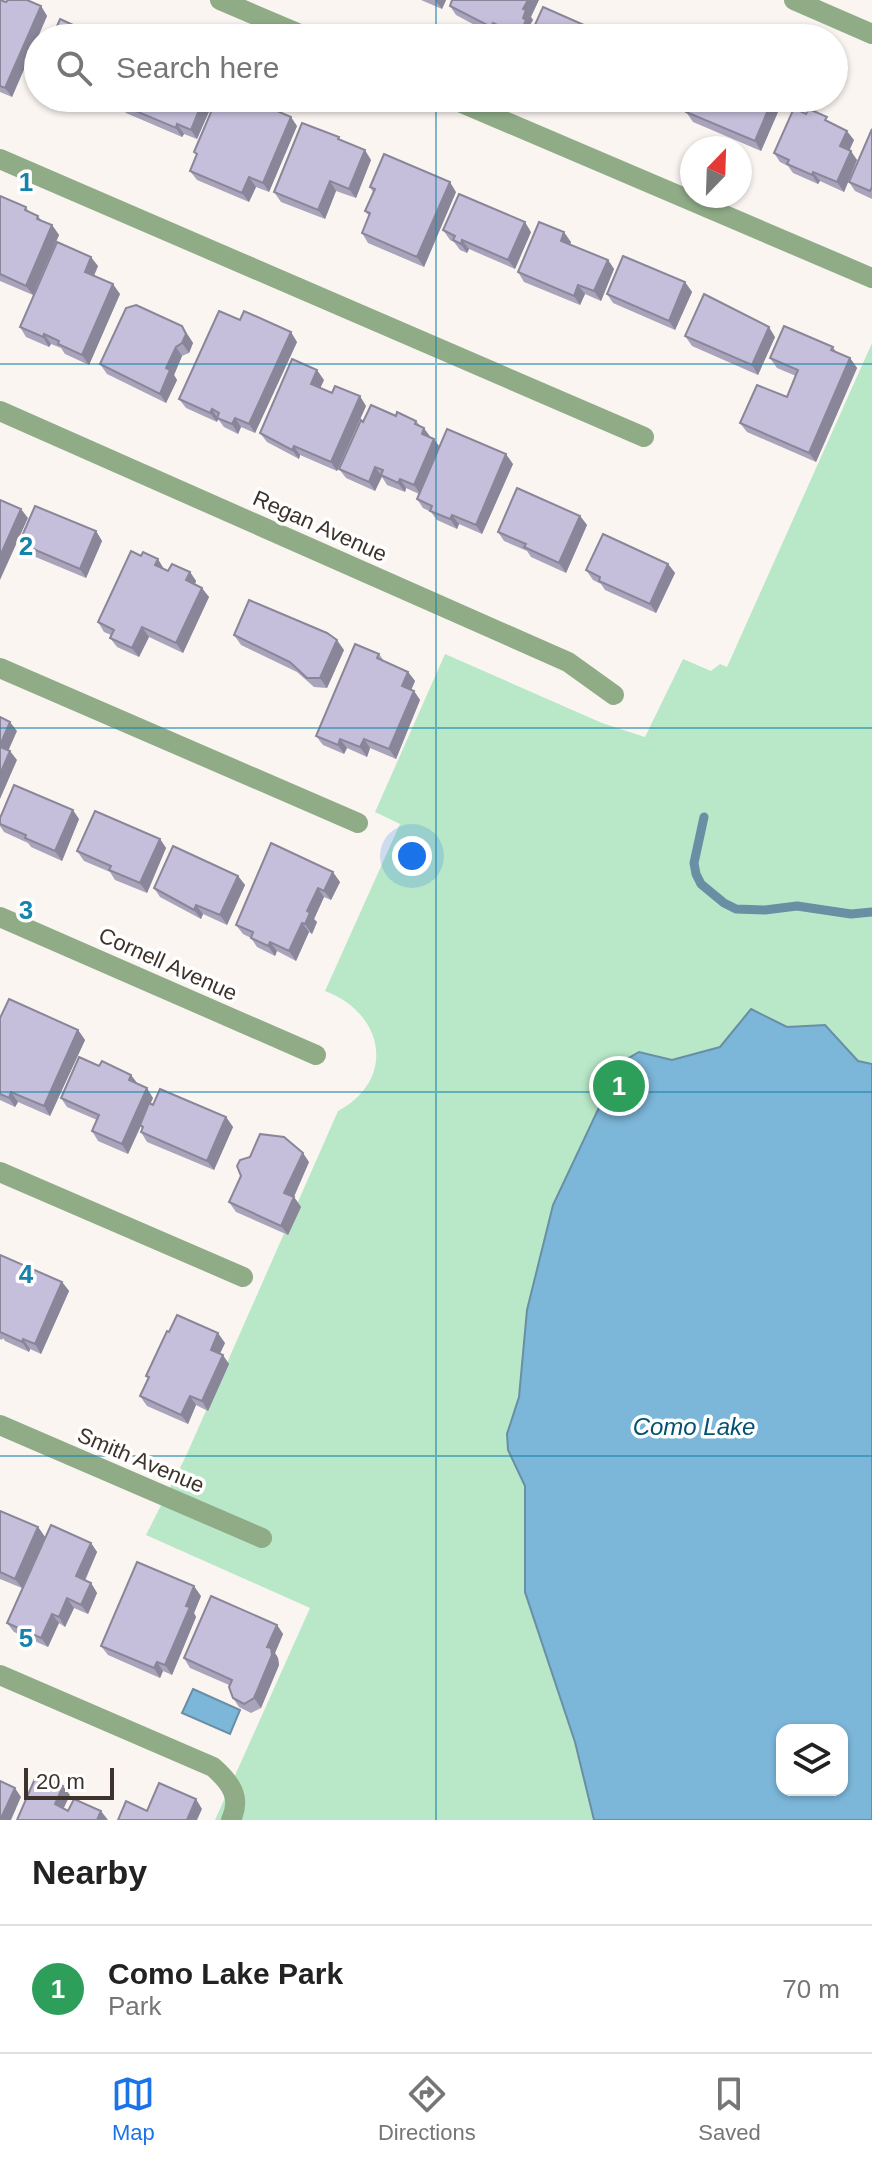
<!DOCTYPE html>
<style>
body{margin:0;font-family:Helvetica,sans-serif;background:#f6f6f6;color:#222}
.controls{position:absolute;right:24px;bottom:24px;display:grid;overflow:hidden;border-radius:16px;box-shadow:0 2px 6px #0004}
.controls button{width:72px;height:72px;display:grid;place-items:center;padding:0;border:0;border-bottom:2px solid #e0e0e0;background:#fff;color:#222;font:40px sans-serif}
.compass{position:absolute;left:680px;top:136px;width:72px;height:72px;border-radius:50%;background:#fff;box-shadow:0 2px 6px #0004;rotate:23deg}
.scale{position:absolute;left:24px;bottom:20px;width:90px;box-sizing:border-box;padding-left:8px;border:4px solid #3e332c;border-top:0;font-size:22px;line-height:28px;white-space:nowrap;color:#3e332c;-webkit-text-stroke:6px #fff;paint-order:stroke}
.you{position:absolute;left:412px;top:856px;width:28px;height:28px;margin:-20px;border:6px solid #fff;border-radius:50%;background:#1a73e8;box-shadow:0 0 0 12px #1a73e833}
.badge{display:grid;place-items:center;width:52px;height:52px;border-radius:50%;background:#1a73e8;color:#fff;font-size:26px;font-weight:700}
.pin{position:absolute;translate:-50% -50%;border:4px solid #fff;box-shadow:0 2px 8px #0006}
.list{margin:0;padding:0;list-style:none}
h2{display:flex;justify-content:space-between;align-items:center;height:104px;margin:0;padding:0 32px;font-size:34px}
h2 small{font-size:26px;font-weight:400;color:#767676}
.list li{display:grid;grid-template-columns:52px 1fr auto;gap:24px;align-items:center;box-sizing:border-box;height:128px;padding:0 32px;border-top:2px solid #e0e0e0}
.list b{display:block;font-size:30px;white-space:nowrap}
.list p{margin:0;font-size:26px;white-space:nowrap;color:#767676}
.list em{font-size:26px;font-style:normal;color:#767676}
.icon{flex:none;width:44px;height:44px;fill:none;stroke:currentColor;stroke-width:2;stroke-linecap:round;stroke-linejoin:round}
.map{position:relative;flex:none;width:872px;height:1820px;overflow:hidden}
.search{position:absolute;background:#fff;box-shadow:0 2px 6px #0004;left:24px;right:24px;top:24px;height:88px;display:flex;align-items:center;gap:20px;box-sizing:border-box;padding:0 28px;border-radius:44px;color:#767676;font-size:30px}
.sheet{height:232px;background:#fff}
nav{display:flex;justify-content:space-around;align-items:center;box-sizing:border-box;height:112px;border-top:2px solid #e0e0e0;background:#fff;font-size:22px;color:#767676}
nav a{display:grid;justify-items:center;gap:4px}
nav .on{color:#1a73e8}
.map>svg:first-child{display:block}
</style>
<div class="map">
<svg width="872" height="1820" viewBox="0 0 872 1820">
<rect width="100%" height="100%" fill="#fbf5f2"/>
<path fill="#b9e8c8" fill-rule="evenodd" d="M872 343V1820H215L310 1608 146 1535 186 1456 338 1111C397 1079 384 1013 325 991L400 824 375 812 445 654 602 723 645 737 683 659 711 671 720 664 727 667ZM782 1730H842V1790H782Z"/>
<g fill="#7cb6d9" stroke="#698fa5" stroke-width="2" fill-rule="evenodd">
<path d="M751 1009 787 1027 825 1025 858 1061 872 1064V1820H594L575 1742 525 1592V1486L508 1450 507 1434 519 1397 527 1310 553 1205 620 1063 639 1052 672 1060 720 1047ZM782 1730H842V1790H782Z"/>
<path d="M193 1689 240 1710 230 1734 182 1713Z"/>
</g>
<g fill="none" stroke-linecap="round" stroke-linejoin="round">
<path stroke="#698fa5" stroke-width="9" d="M704 817 694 863 696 874 701 884 724 903 736 909 765 910 797 906 851 914 872 912"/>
<g stroke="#8fac87" stroke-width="20">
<path d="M220 0 309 38"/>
<path d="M794 0 872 34"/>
<path d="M450 98 872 278"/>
<path d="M0 159 644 437"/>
<path d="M0 411 568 662 614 695"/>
<path d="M0 668 358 823"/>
<path d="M0 917 316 1055"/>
<path d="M0 1172 243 1277"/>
<path d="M0 1425 262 1538"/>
<path d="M0 1675 213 1767C230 1782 242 1797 231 1820"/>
</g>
</g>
<g fill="#a9a4bc">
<path d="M0 0 6 2 41 6 47 16 12 97 0 92Z"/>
<path d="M421 0H446L442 9Z"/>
<path d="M450 6 531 17 533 20 530 25 533 29 529 38H512L499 32 497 37 456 15Z"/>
<path d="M95 98H115L111 105Z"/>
<path d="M121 98H215L197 139 184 134 182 137 126 113 119 104Z"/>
<path d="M641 98H677L671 111Z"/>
<path d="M773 98H776L781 105 761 151 693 122 686 112Z"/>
<path d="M806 114 831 123 854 140 849 150 857 160 844 192 820 181 818 184 793 173 788 166 780 162 774 153Z"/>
<path d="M297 126 269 192 256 187 249 202 197 180 190 171 197 155 194 152Z"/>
<path d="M872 129V199L855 191 849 182Z"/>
<path d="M341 141 371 160 356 198 336 191 325 219 281 202 274 192Z"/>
<path d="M370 187 456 192 424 267 368 243 362 233 369 216 365 211 373 192Z"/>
<path d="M0 196 26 207 29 212 38 216 42 221 52 225 59 235 33 295 0 281Z"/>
<path d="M443 230 531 232 515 269 469 249 467 253 460 250 454 242 450 240Z"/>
<path d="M571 242 570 244 608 260 614 269 601 301 585 294 580 305 524 282 518 272Z"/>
<path d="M98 266 94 276 120 294 89 365 65 354 61 348 51 344 49 347 26 337 20 327Z"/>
<path d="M685 282 692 292 675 330 613 303 607 294Z"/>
<path d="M240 320 297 342 255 433 241 427 238 434 224 427 218 419 217 422 186 408 179 399Z"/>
<path d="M182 326 193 343 189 353 182 356 174 375 177 380 166 403 107 374 100 364Z"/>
<path d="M685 336 775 337 758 375 692 346Z"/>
<path d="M833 347 837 353 850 358 857 368 816 462 747 432 740 423 787 397 796 376 777 368 770 358Z"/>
<path d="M324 380 320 388 366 406 337 471 300 455 299 459 267 442 260 433Z"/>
<path d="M396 416 416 421 439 446 513 464 482 534 459 524 457 529 437 520 431 512 423 508 417 499 419 494 406 488 405 492 387 485 382 477 375 491 346 478 339 469 363 422Z"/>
<path d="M580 516 587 525 566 573 531 557 527 551 504 541 498 532Z"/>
<path d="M96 531 102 541 86 578 26 553 19 543Z"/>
<path d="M668 564 675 573 656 613 605 590 601 584 593 580 586 570Z"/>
<path d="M164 569 168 571 190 572 196 581 195 585 209 597 183 653 149 637 139 657 117 647 110 638 111 635 104 632 98 622Z"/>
<path d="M234 635 344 650 327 688 314 687 297 672 241 645Z"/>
<path d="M379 654 384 661 408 672 415 681 411 690 414 691 420 700 396 759 370 748 367 757 347 748 344 754 323 745 316 736Z"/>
<path d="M0 818 79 819 62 861 31 847 28 843 4 832 0 826Z"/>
<path d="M160 839 166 848 147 893 115 880 110 872 84 861 77 851Z"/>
<path d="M271 843 340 882 331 900 324 897 314 919 317 922 312 934 309 932 296 961 277 951 275 956 257 947 251 938 243 934 236 925Z"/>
<path d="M238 876 245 885 227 925 203 914 201 919 160 897 154 888Z"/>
<path d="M0 1018 78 1030 85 1040 50 1116 18 1102 15 1107 0 1100Z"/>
<path d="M138 1084 153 1098 150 1104 153 1105 226 1117 233 1127 214 1170 147 1142 141 1132 142 1129 141 1126 128 1154 98 1141 92 1131 97 1120 67 1107 61 1098Z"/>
<path d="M309 1162 294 1197 301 1207 288 1235 236 1212 229 1202Z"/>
<path d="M0 1255 62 1282 69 1291 41 1354 30 1349 29 1352 5 1341 3 1338 2 1340 0 1339Z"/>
<path d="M225 1343 220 1354 229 1364 208 1411 196 1405 188 1424 147 1406 140 1396 148 1379 146 1376Z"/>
<path d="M0 1511 38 1527 45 1537 22 1588 0 1579Z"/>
<path d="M91 1543 97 1552 85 1581 91 1583 97 1593 88 1614 74 1608 65 1627 59 1623 48 1647 14 1632 7 1623Z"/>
<path d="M201 1596 194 1613 196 1617 172 1675 163 1671 160 1678 108 1655 101 1646Z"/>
<path d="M277 1625 283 1634 275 1653 278 1658 279 1665 261 1708 251 1713 239 1707 233 1698 229 1685 190 1668 184 1658Z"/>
</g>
<g fill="#8a8699">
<path d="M435 0H446L442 9Z"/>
<path d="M528 0H539L531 17 533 20 530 25 533 29 529 38H525L521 32 523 9Z"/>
<path d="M41 6 47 16 12 97 5 88Z"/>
<path d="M493 23 499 32 497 37 491 27Z"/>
<path d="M106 98H115L111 105Z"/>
<path d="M204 98H215L197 139 191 130Z"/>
<path d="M666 98H677L671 111 664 102Z"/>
<path d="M773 98H776L781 105 761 151 755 141Z"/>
<path d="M291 117 297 126 269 192 263 183Z"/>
<path d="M177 124 184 134 182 137 176 128Z"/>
<path d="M847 131 854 140 847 156 840 146Z"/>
<path d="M365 150 371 160 356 198 349 189Z"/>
<path d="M851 151 857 160 844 192 837 182Z"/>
<path d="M813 172 820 181 818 184 812 175Z"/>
<path d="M249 177 256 187 249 202 242 193Z"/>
<path d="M330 181 336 191 325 219 318 210Z"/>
<path d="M450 182 456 192 424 267 417 257Z"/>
<path d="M525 222 531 232 515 269 508 260Z"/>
<path d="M52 225 59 235 33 295 26 286Z"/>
<path d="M564 232 571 242 568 250 561 241Z"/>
<path d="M462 240 469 249 467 253 461 244Z"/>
<path d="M91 257 98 266 91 282 85 272Z"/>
<path d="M608 260 614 269 601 301 594 291Z"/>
<path d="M685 282 692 292 675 330 669 321Z"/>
<path d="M113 284 120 294 89 365 82 355Z"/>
<path d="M578 285 585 294 580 305 574 296Z"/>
<path d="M182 326 193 343 189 353 182 343Z"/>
<path d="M769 327 775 337 758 375 752 365Z"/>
<path d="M291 332 297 342 255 433 249 424Z"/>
<path d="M44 334 51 344 49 347 43 337Z"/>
<path d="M176 347 182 356 174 375 177 380 166 403 160 394 166 368Z"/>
<path d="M850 358 857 368 816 462 809 453Z"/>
<path d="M317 370 324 380 318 393 311 384Z"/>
<path d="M360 396 366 406 337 471 331 462Z"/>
<path d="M212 409 218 419 217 422 210 413Z"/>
<path d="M235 418 241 427 238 434 232 424Z"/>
<path d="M424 428 431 438 422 434Z"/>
<path d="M434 439 441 449 421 495 414 485Z"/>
<path d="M294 446 300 455 299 459 292 450Z"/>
<path d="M506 454 513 464 482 534 476 525Z"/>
<path d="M375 467 382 476 375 491 369 482Z"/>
<path d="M400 479 406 488 405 492 398 483Z"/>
<path d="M21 509 28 518 0 580V556Z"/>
<path d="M452 515 459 524 457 529 450 519Z"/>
<path d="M580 516 587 525 566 573 559 563Z"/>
<path d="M96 531 102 541 86 578 80 569Z"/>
<path d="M158 559 164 569 155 565Z"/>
<path d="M668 564 675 573 656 613 650 604Z"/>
<path d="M190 572 196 581 192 590 186 580Z"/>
<path d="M202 588 209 597 183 653 176 643Z"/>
<path d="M142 627 149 637 139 657 132 648Z"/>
<path d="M337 640 344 650 327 688 320 678Z"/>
<path d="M408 672 415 681 409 695 402 686Z"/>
<path d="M414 691 420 700 396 759 389 749Z"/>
<path d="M10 722 17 731 6 756 0 747V745Z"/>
<path d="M340 739 347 748 344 754 338 745Z"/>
<path d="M364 739 370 748 367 757 360 747Z"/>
<path d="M10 751 17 760 0 799V774Z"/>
<path d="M73 810 79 819 62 861 55 851Z"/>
<path d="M160 839 166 848 147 893 140 883Z"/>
<path d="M333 872 340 882 331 900 324 891Z"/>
<path d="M238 876 245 885 227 925 220 915Z"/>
<path d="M318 888 324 897 314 919 317 922 312 934 305 924 307 911Z"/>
<path d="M196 905 203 914 201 919 194 910Z"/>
<path d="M302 923 309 932 296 961 289 951Z"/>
<path d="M270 942 277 951 275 956 268 946Z"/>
<path d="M78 1030 85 1040 50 1116 44 1106Z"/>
<path d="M131 1075 138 1084 129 1080Z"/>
<path d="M147 1088 153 1098 128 1154 122 1144Z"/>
<path d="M11 1092 18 1102 15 1107 9 1098Z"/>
<path d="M226 1117 233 1127 214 1170 207 1161Z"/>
<path d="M303 1153 309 1162 291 1203 284 1193Z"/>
<path d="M294 1197 301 1207 288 1235 281 1226Z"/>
<path d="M62 1282 69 1291 41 1354 35 1344Z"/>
<path d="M218 1333 225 1343 217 1359 211 1350Z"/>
<path d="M23 1339 30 1349 29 1352 22 1342Z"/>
<path d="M223 1355 229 1364 208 1411 202 1401Z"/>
<path d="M190 1396 196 1405 188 1424 181 1415Z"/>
<path d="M38 1527 45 1537 22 1588 15 1579Z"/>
<path d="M91 1543 97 1552 82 1586 76 1576Z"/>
<path d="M91 1583 97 1593 88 1614 81 1605Z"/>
<path d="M194 1586 201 1596 194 1613 196 1617 172 1675 165 1665 186 1606Z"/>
<path d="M67 1598 74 1608 65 1627 59 1617Z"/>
<path d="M52 1614 59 1623 48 1647 41 1638Z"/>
<path d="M277 1625 283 1634 275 1653 278 1658 279 1665 261 1708 254 1698 267 1647Z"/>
<path d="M157 1662 163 1671 160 1678 154 1668Z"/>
<path d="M63 1786 70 1795 61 1814 55 1804Z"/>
<path d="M15 1788 21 1797 11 1820H0Z"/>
<path d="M196 1799 202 1809 197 1820H187Z"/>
<path d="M101 1811 108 1820H97Z"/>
</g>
<g fill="#c5bfdb" stroke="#8a8699" stroke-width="2">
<path d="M0 0 6 2 8 0H27L41 6 5 88 0 86Z"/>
<path d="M452 0H528L523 9 526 10 523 18 526 20 521 32 517 31 516 33 493 23 491 27 450 6Z"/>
<path d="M543 7 609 36 608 38H529Z"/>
<path d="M60 19 97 36 96 38H52Z"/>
<path d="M627 31 643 38H624Z"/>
<path d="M121 98H204L191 130 177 124 176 128 119 104Z"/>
<path d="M217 98H247L291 117 263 183 249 177 242 193 190 171 197 154 194 152Z"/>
<path d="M692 98H773L755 141 686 112Z"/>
<path d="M794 108 806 114 809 109 827 117 825 120 847 131 840 146 851 151 837 182 813 172 812 175 787 164 789 160 774 153Z"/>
<path d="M302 123 339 137 338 139 365 150 349 189 330 181 318 210 274 192Z"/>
<path d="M872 129V187L870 191 849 182Z"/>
<path d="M384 154 450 182 417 257 362 233 370 213 365 211 375 189 370 187Z"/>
<path d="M459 194 525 222 508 260 462 240 461 244 453 240 455 236 443 230Z"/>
<path d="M0 196 26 207 25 210 38 216 37 219 52 225 26 286 0 274Z"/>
<path d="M539 222 564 232 561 241 608 260 594 291 578 285 574 296 518 272Z"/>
<path d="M57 242 91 257 85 272 113 284 82 355 58 344 59 341 44 334 43 337 20 327Z"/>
<path d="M623 256 685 282 669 321 607 294Z"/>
<path d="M704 294 769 327 752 365 685 336Z"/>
<path d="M136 305 182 326 186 334 182 343 176 347 166 368 170 370 160 394 100 364 126 308Z"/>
<path d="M219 311 240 320 244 311 291 332 249 424 235 418 232 424 217 418 219 413 212 409 210 413 179 399Z"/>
<path d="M784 326 833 347 831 350 850 358 809 453 740 423 757 385 787 397 798 370 770 358Z"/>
<path d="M292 359 317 370 311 384 332 393 335 386 360 396 331 462 294 446 292 450 260 433Z"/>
<path d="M371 405 396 416 397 412 416 421 415 424 424 428 422 434 434 439 414 485 400 479 398 483 381 475 383 470 375 467 369 482 339 469 361 420 363 422Z"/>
<path d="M447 429 506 454 476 525 452 515 450 519 430 511 432 506 417 499Z"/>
<path d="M517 488 580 516 559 563 524 547 526 544 498 532Z"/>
<path d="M0 500 21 509 0 556Z"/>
<path d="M35 506 96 531 80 569 19 543Z"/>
<path d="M603 534 668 564 650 604 599 581 600 577 586 570Z"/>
<path d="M131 551 141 556 143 552 158 559 155 565 168 571 172 564 190 572 186 580 202 588 176 643 142 627 132 648 110 638 114 630 98 622Z"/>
<path d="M249 600 327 633 337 640 320 678H307L290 662 234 635Z"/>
<path d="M355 644 379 654 377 658 408 672 402 686 414 691 389 749 364 739 360 747 340 739 338 745 316 736Z"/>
<path d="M0 717 10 722 0 745Z"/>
<path d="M0 747 10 751 0 774Z"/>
<path d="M14 785 73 810 55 851 25 838 26 835 0 824V818Z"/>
<path d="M95 811 160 839 140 883 109 870 111 866 77 851Z"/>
<path d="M271 843 333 872 324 891 318 888 307 911 310 913 305 924 302 923 289 951 270 942 268 946 251 938 253 932 236 925Z"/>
<path d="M173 846 238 876 220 915 196 905 194 910 154 888Z"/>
<path d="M9 999 78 1030 44 1106 11 1092 9 1098 0 1094V1018Z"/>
<path d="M79 1057 99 1066 102 1061 131 1075 129 1080 147 1088 122 1144 92 1131 99 1115 61 1098Z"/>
<path d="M160 1089 226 1117 207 1161 141 1132 143 1127 140 1125 149 1103 153 1105Z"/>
<path d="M260 1134 284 1137 303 1153 284 1193 294 1197 281 1226 229 1202 241 1176 237 1166 240 1160 250 1157Z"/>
<path d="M0 1255 62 1282 35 1344 23 1339 22 1342 0 1332Z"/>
<path d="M177 1315 218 1333 211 1350 223 1355 202 1401 190 1396 181 1415 140 1396 149 1377 146 1376 167 1331 169 1332Z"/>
<path d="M0 1511 38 1527 15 1579 0 1572Z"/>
<path d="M51 1525 91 1543 76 1576 91 1583 81 1605 67 1598 59 1617 52 1614 41 1638 7 1623Z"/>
<path d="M137 1562 194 1586 186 1606 190 1607 165 1665 157 1662 154 1668 101 1646Z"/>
<path d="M211 1596 277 1625 267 1647 271 1648 272 1655 254 1698 244 1704 233 1698 229 1687 232 1680 184 1658Z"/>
<path d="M37 1774 63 1786 55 1804 68 1811 74 1799 101 1811 97 1820H17Z"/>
<path d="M0 1781 15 1788 0 1820Z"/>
<path d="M159 1783 196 1799 187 1820H118L126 1801 147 1811Z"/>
</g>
<path fill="none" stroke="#1683ab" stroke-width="2" stroke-opacity="0.55" d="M436 0V38M436 98V1820M0 364H872M0 728H872M0 1092H872M0 1456H872"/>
<g text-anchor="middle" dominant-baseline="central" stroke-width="7" stroke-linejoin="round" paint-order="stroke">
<g font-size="22" fill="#3e332c" stroke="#fff">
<text transform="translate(320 526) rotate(24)">Regan Avenue</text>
<text transform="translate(168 964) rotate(24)">Cornell Avenue</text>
<text transform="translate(141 1460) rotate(23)">Smith Avenue</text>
</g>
<g font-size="24" font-style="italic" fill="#035173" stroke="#fff">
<text x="694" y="1426">Como Lake</text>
</g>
</g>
<g font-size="26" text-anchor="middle" font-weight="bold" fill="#1683ab" stroke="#fff" stroke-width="7" stroke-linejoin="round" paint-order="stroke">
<text x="26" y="191">1</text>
<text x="26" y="555">2</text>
<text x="26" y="919">3</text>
<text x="26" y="1283">4</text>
<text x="26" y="1647">5</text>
</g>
</svg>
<div class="controls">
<button><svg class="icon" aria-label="layers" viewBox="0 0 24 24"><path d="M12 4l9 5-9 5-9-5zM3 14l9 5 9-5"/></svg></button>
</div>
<svg class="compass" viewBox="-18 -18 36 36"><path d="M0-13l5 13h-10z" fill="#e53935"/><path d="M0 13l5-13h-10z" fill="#767676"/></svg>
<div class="scale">20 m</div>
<div class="you"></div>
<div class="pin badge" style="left:619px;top:1086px;background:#2e9e5b">1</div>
<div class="search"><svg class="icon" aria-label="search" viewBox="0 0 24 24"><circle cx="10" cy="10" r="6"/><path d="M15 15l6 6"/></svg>Search here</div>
</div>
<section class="sheet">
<h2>Nearby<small></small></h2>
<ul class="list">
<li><span class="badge" style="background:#2e9e5b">1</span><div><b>Como Lake Park</b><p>Park</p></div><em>70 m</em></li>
</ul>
</section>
<nav>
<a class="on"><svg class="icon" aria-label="map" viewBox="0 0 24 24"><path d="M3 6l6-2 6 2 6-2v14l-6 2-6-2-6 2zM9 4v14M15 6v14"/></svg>Map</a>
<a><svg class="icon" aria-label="directions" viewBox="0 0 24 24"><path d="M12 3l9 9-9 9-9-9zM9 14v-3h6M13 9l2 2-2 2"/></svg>Directions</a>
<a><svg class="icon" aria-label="saved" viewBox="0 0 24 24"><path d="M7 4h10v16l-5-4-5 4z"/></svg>Saved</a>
</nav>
